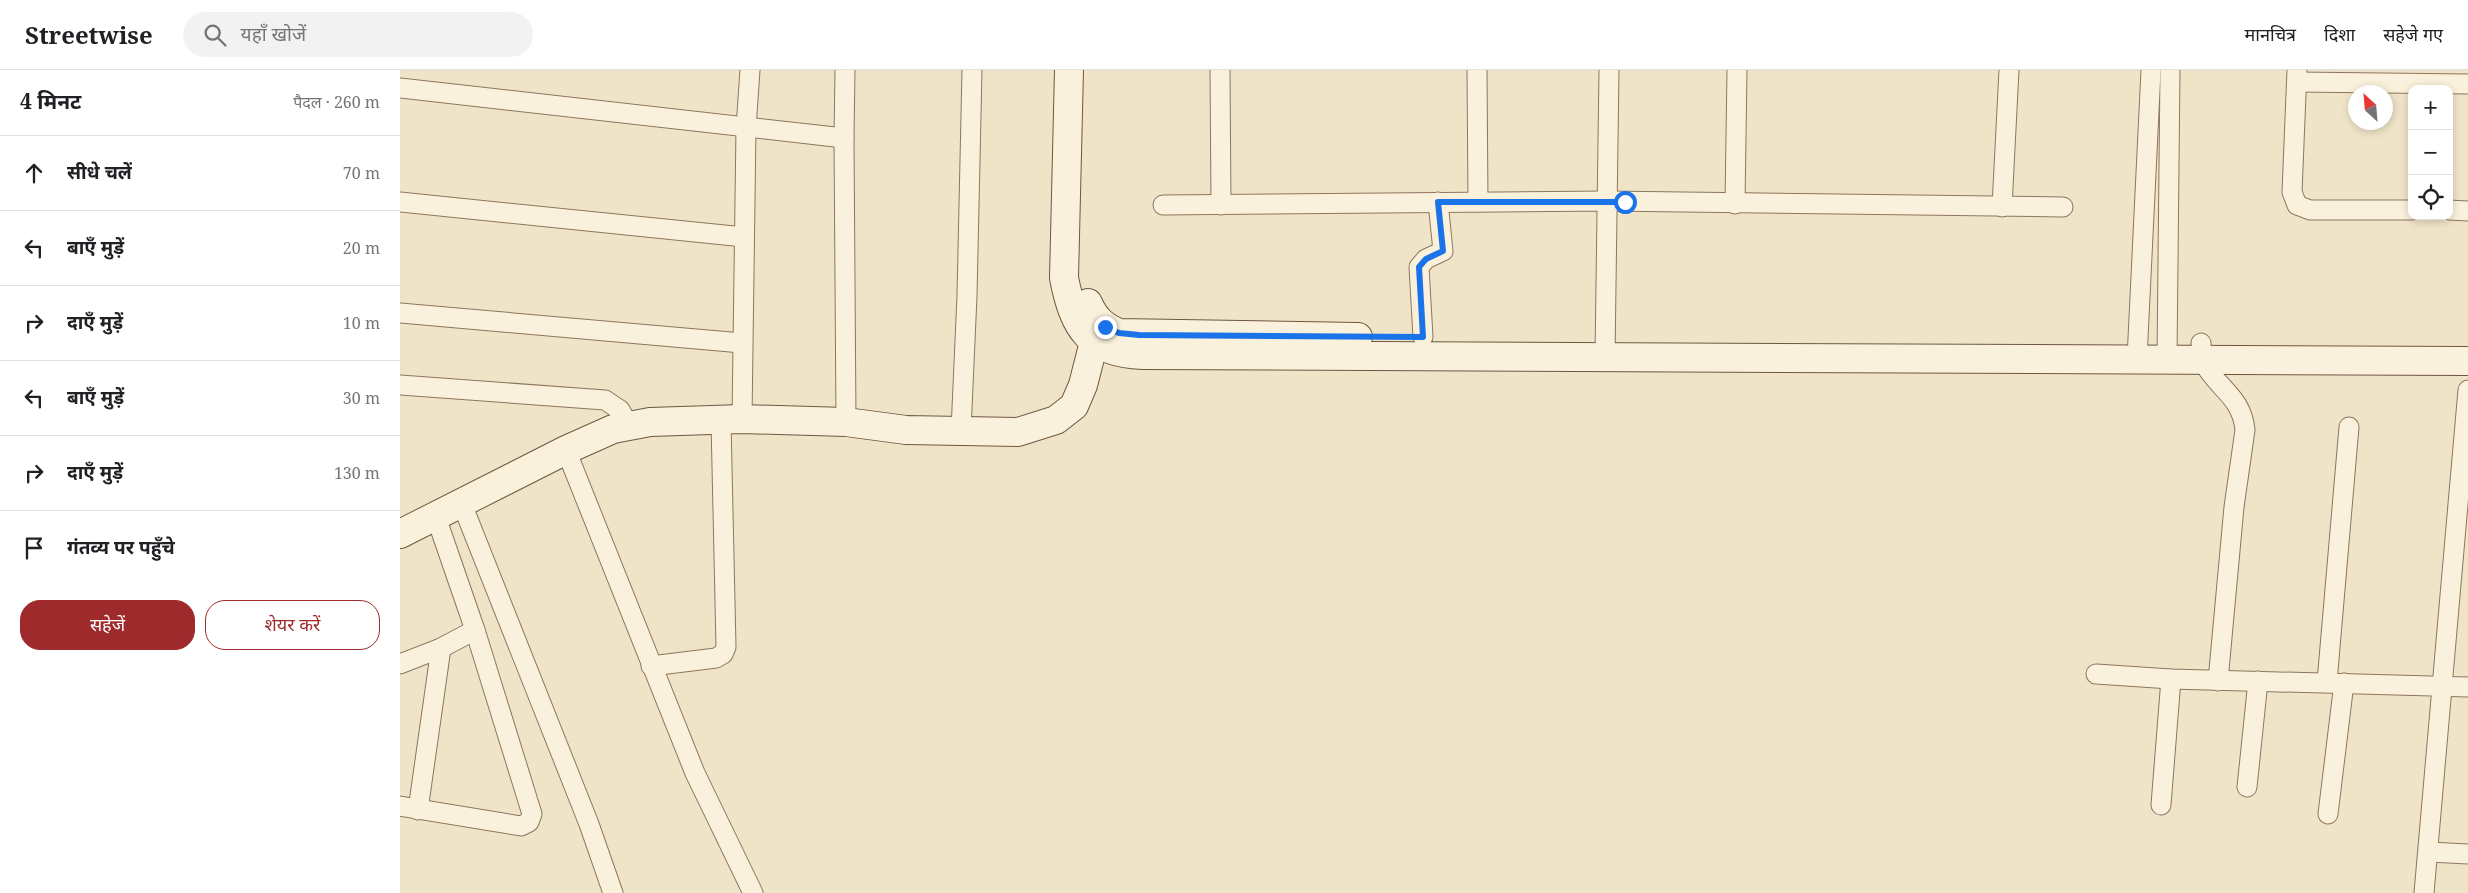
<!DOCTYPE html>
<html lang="hi">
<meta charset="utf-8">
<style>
body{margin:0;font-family:"Noto Serif","Noto Sans Devanagari",serif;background:#f2f2f2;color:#202124}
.controls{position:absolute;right:15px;top:15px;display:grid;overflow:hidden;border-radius:10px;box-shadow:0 2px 8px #0003}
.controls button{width:45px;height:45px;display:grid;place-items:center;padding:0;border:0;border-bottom:1px solid #e0e0e0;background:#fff;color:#202124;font:25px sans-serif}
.compass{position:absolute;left:1948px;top:15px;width:45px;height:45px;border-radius:50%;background:#fff;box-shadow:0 2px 8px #0003;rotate:334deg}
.stop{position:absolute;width:15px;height:15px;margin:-11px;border:4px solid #1a73e8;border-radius:50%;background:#fff}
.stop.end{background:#1a73e8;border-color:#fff;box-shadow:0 1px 5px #0008}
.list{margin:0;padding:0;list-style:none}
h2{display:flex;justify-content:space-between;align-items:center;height:65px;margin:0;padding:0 20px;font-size:21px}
h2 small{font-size:16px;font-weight:400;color:#757577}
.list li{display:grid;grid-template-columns:32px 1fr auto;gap:15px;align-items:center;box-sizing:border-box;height:75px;padding:0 20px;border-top:1px solid #e0e0e0}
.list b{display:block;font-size:19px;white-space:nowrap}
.list em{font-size:16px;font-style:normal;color:#757577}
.actions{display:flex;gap:10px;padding:15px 20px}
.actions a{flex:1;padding:11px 0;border:1px solid #9e2a2b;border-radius:20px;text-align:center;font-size:18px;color:#9e2a2b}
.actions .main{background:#9e2a2b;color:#fff}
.icon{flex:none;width:28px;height:28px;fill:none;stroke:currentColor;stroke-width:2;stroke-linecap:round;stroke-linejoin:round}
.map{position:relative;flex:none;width:2068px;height:823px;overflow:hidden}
header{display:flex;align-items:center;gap:30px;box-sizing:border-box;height:70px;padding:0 25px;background:#fff;border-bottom:1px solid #e0e0e0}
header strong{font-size:24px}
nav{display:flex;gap:28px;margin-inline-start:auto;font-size:18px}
.search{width:350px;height:45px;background:#f2f2f2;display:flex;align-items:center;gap:12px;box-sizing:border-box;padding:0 18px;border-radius:28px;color:#757577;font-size:19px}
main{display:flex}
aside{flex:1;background:#fff}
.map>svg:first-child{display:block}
</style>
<header>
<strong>Streetwise</strong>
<div class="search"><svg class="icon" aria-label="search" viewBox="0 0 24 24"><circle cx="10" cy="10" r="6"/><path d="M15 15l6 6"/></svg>यहाँ खोजें</div>
<nav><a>मानचित्र</a><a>दिशा</a><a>सहेजे गए</a></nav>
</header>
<main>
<aside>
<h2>4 मिनट<small>पैदल · 260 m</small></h2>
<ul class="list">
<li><svg class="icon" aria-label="ahead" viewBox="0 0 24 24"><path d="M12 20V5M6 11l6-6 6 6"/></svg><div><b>सीधे चलें</b></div><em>70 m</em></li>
<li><svg class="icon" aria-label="left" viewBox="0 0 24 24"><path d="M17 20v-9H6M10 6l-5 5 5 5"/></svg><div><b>बाएँ मुड़ें</b></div><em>20 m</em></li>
<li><svg class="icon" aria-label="right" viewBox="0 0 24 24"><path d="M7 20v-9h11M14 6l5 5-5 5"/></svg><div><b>दाएँ मुड़ें</b></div><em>10 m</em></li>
<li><svg class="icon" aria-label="left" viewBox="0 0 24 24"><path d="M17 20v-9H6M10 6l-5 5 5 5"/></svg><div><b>बाएँ मुड़ें</b></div><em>30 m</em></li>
<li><svg class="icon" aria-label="right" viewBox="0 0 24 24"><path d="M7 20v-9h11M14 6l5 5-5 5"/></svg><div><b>दाएँ मुड़ें</b></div><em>130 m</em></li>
<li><svg class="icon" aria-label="arrive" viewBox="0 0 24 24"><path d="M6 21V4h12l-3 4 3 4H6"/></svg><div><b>गंतव्य पर पहुँचे</b></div></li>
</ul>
<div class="actions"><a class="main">सहेजें</a><a>शेयर करें</a></div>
</aside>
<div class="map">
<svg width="2068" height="823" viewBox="0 0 2068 823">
<rect width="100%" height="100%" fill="#f0e4c8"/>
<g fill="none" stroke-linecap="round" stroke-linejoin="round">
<defs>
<g id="street">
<path d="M820 0 821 135"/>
<path d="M1077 0 1078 132"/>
<path d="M1897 0 1892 122 1897 135 1910 140H2012"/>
<path d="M1897 12 2068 14"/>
<path d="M0 18 444 68 445 0"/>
<path d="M444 68 446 352"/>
<path d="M0 132 344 167"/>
<path d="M1335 134 1337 0"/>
<path d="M763 135 1206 131 1663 137"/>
<path d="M1602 137 1609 0"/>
<path d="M2049 140 2068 141"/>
<path d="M0 243 342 273"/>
<path d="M1023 267 1019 197 1026 189 1043 181 1038 132"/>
<path d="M1801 273C1802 279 1801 287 1803 292 1818 319 1842 327 1845 360L1834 437 1818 611"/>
<path d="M1205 287 1209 0"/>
<path d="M1737 289 1751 0"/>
<path d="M1767 289 1770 0"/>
<path d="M0 315 205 330 220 340 229 356"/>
<path d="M342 349 346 58 350 0"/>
<path d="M561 361 567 226 572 0"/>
<path d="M166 380 295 703 353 823"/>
<path d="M62 434 189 754 213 823"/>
<path d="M0 594 41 578 75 560"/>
<path d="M251 596 316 588 323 584 326 577 321 351"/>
<path d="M1696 604 1771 609 2068 617"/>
<path d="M1927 612 1949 357"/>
<path d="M1847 717 1858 611"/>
<path d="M1761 735 1771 609"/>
<path d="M0 736 121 756 129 752 132 744 75 560 36 447"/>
<path d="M18 740 41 578"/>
<path d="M1928 744 1944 613"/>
<path d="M2029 782 2068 784"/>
<path d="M2024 823 2068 320"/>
</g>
<g id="secondary">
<path d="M669 0 664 208C674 259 689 283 743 285L2068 291"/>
<path d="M688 233C695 249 704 257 719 263L958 267"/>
<path d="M0 464 166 380 213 359 250 352 342 349 446 352 506 360 618 362 656 350 674 336 683 315 694 272 704 258"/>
</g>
</defs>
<use href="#street" stroke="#8d765c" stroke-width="21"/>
<use href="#secondary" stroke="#6f573f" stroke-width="30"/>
<use href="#street" stroke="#faf1dc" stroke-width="19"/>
<use href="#secondary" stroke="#faf1dc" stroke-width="28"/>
</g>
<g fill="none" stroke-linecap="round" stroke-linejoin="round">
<path stroke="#1a73e8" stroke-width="6" d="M705 257 719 263 739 265 1023 267 1019 197 1026 189 1043 181 1038 132H1225"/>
</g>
</svg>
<div class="controls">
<button>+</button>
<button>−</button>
<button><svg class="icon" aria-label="locate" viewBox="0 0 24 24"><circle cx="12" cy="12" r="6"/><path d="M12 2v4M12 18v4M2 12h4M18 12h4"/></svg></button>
</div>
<svg class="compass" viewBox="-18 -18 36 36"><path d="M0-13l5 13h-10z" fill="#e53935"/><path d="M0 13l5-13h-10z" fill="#757577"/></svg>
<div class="stop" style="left:1225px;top:132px"></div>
<div class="stop end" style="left:705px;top:257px"></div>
</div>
</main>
